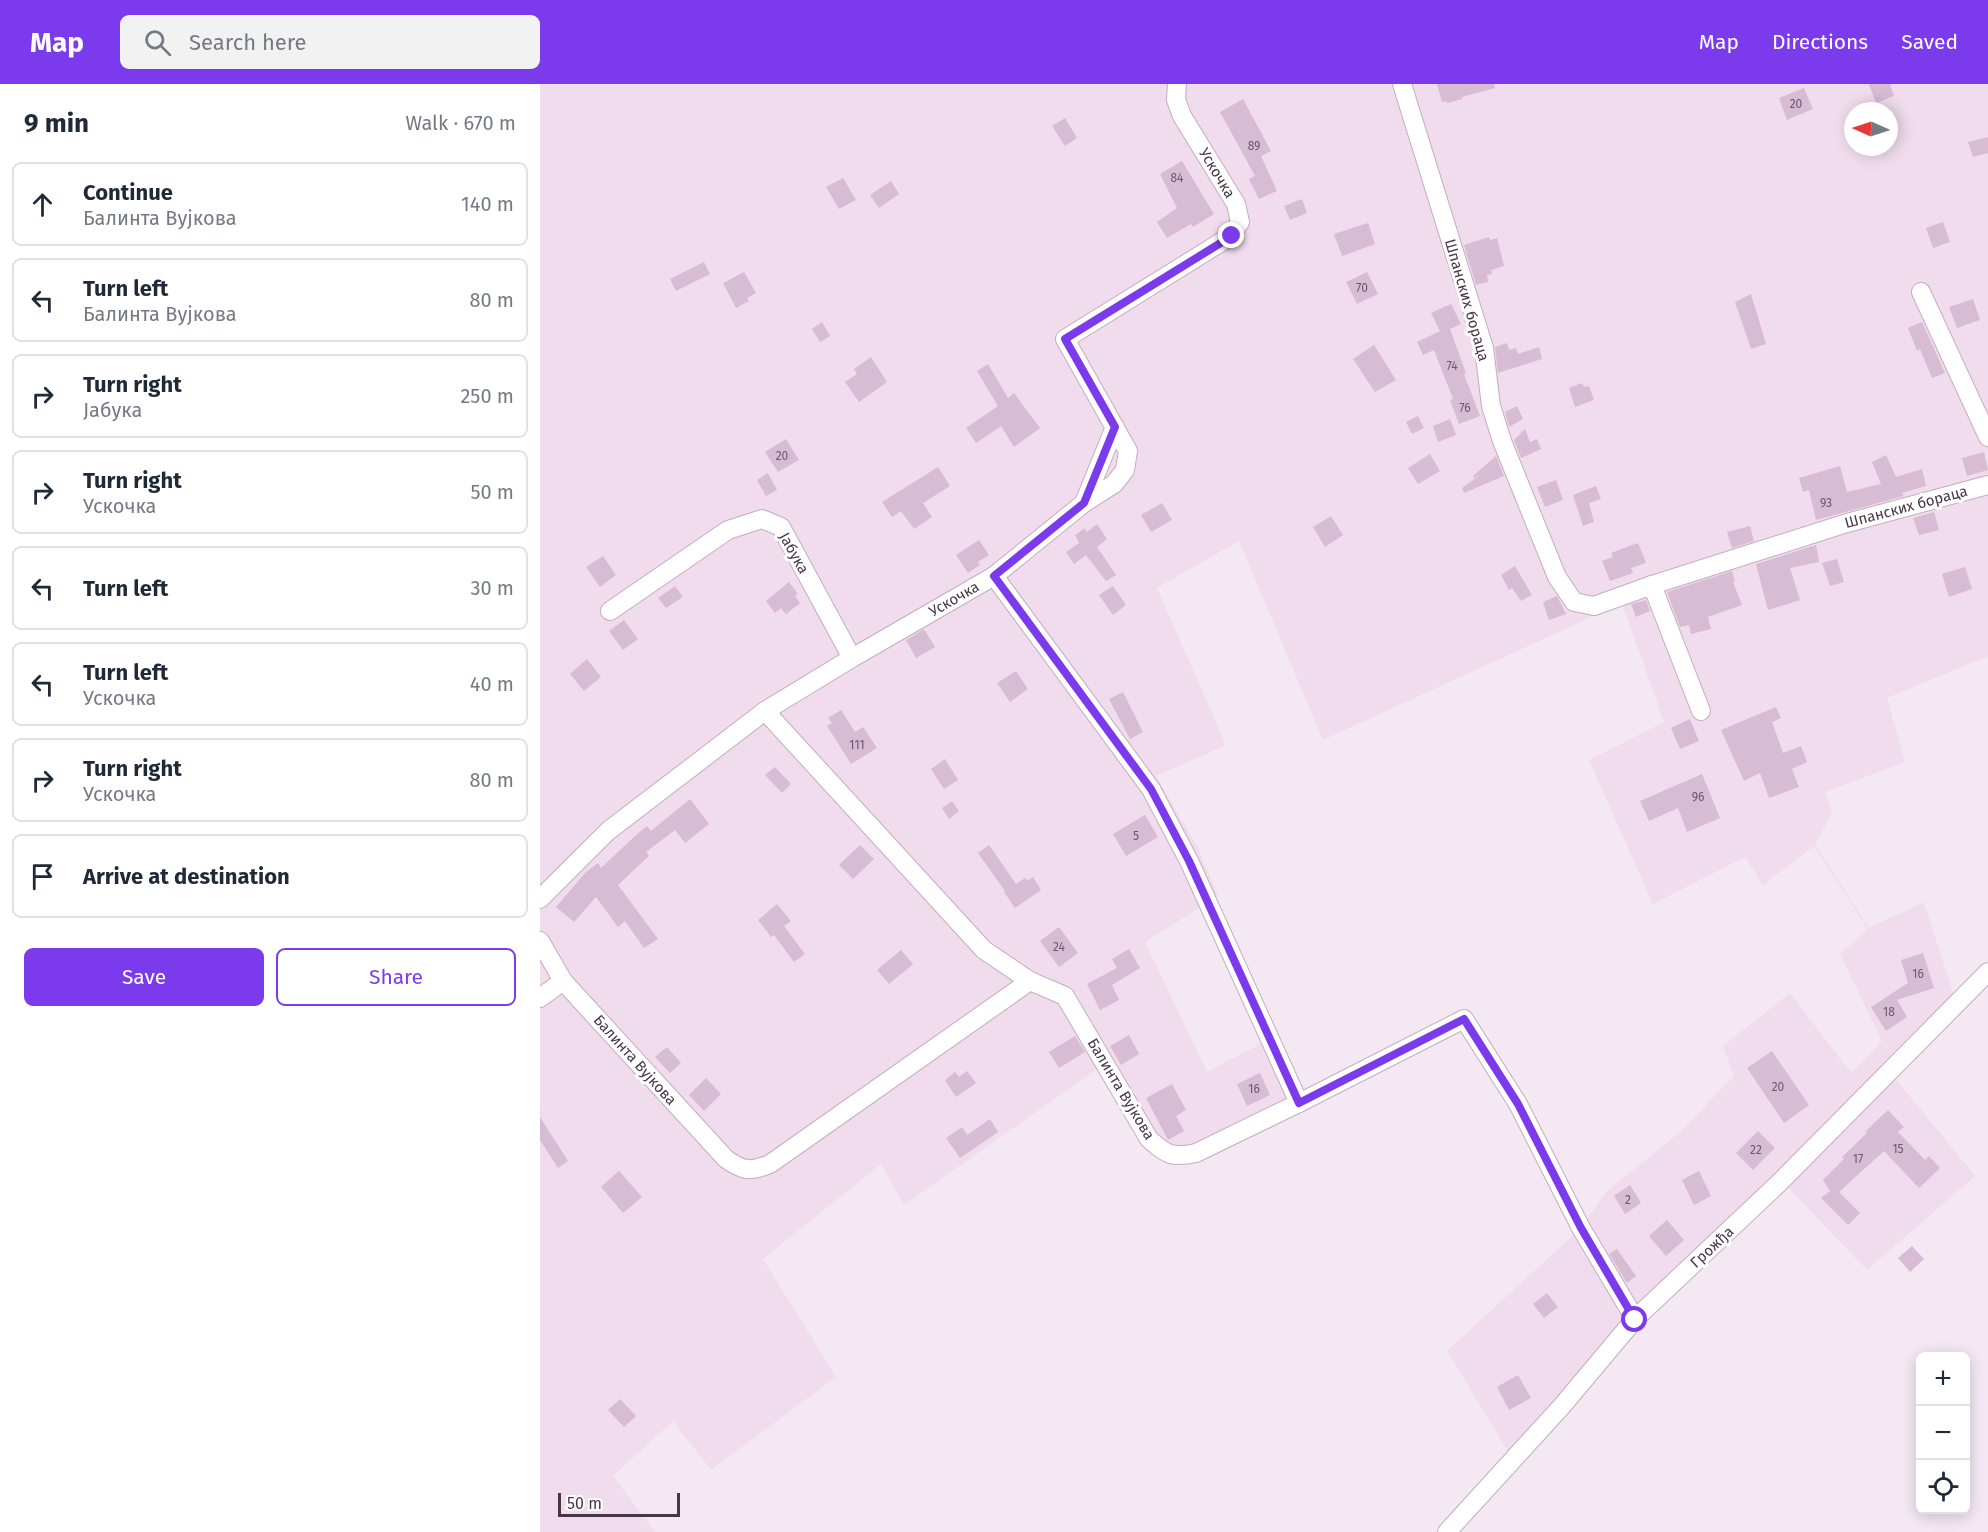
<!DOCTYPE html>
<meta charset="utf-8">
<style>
body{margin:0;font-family:"Fira Sans",sans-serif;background:#f2f2f3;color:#1f2937}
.controls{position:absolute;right:18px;bottom:18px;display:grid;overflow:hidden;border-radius:9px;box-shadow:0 3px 15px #0003}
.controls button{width:54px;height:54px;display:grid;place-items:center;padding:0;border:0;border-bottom:2px solid #e0e1e3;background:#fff;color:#1f2937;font:30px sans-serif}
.compass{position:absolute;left:1304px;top:18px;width:54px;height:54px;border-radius:50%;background:#fff;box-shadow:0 3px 15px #0003;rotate:273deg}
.scale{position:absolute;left:18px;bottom:15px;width:122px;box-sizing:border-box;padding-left:6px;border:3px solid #483646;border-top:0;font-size:16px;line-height:21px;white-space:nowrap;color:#483646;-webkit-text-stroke:4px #fff;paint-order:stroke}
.stop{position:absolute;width:18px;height:18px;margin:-14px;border:4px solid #7c3aed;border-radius:50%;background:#fff}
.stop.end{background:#7c3aed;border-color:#fff;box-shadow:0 2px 6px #0008}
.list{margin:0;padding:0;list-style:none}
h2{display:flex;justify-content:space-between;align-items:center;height:78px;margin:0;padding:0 24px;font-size:26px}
h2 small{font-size:20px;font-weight:400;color:#747a83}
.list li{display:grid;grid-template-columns:39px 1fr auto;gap:18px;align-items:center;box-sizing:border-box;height:84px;margin:0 12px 12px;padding:0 12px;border:2px solid #e0e1e3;border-radius:9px}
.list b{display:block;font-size:22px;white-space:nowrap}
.list p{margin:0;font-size:20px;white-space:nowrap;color:#747a83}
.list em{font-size:20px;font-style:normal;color:#747a83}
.actions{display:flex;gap:12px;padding:18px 24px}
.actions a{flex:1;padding:14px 0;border:2px solid #7c3aed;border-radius:9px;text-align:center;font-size:21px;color:#7c3aed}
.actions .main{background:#7c3aed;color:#fff}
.icon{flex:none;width:33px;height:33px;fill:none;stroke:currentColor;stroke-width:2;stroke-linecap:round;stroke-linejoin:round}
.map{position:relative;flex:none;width:1448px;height:1448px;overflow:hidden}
header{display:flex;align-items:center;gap:36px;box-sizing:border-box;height:84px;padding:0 30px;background:#7c3aed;color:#fff}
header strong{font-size:28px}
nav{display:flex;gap:33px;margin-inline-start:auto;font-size:21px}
.search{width:420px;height:54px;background:#f2f2f3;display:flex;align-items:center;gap:15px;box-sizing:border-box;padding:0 21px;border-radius:9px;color:#747a83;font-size:22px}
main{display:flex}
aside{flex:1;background:#fff}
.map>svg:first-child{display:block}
</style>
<header>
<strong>Map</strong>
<div class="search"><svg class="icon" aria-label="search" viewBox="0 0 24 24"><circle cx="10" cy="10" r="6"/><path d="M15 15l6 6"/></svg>Search here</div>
<nav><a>Map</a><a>Directions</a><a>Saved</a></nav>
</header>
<main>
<aside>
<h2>9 min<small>Walk · 670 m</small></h2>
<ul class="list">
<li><svg class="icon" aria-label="ahead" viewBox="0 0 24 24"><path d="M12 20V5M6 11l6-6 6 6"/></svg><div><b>Continue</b><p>Балинта Вујкова</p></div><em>140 m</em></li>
<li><svg class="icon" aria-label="left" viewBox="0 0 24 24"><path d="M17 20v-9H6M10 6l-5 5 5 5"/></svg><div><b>Turn left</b><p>Балинта Вујкова</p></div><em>80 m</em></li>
<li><svg class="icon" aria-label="right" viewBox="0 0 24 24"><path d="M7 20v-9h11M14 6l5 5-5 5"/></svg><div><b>Turn right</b><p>Јабука</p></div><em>250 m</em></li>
<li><svg class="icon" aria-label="right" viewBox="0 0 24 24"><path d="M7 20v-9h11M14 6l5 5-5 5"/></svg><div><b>Turn right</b><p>Ускочка</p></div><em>50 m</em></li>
<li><svg class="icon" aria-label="left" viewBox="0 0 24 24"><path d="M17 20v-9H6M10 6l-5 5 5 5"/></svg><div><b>Turn left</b></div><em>30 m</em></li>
<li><svg class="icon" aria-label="left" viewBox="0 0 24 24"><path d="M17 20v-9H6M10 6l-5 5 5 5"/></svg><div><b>Turn left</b><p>Ускочка</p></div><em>40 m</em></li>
<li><svg class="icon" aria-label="right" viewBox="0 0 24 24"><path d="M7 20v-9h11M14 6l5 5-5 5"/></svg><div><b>Turn right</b><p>Ускочка</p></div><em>80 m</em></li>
<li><svg class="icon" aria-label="arrive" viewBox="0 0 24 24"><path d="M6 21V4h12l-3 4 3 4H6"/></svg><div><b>Arrive at destination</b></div></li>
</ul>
<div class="actions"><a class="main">Save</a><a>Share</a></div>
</aside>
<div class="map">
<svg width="1448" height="1448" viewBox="0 0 1448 1448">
<rect width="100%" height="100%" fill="#f4e8f2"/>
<path fill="#f0dcec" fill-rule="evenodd" d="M0 0H1448V572L1347 614 1365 678 1285 708 1292 729 1275 761 1329 844 1384 818 1414 912 1346 983 1435 1092 1327 1186 1238 1093 972 1374 907 1267 1041 1144 1065 1109 1140 1048 1194 992 1183 962 1250 909 1311 989 1342 957 1300 870 1328 845 1274 762 1223 801 1205 773 1113 820 1049 676 1124 638 1082 519 783 656 699 457 617 504 686 661 616 692 658 764 678 812 605 858 667 988 726 957 759 1019 633 1079 570 976 364 1121 341 1080 223 1175 296 1293 171 1386 133 1337 73 1392 115 1448H0ZM1313 27H1349V63H1313Z"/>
<g fill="#d7bcd4">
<path d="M897 0H954L955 4 922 13V15L907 19 906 17 902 18Z"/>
<path d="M1329 0H1350L1354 12 1336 19Z"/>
<path d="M1264 4 1273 25 1247 36 1239 14Z"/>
<path d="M703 15 731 67 721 72 737 107 719 115 709 95 715 92 680 28Z"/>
<path d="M525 34 537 54 525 62 512 42Z"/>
<path d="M1448 53V69L1433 73 1428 58Z"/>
<path d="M642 77 674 130 653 143 651 140 627 154 617 138 637 124 620 90Z"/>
<path d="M303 94 316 116 299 125 286 103Z"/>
<path d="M351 97 359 110 339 124 330 111Z"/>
<path d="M762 115 767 129 750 136 744 122Z"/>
<path d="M1403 138 1410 158 1393 164 1386 144Z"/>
<path d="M828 139 835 160 802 172 794 150Z"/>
<path d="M949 153 950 156 957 154 964 182 951 186 952 190 947 191 948 198 936 201 924 161Z"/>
<path d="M164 178 170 190 136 207 130 195Z"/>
<path d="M204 188 216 209 207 214 209 217 196 224 183 199Z"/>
<path d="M827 188 838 210 817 220 806 198Z"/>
<path d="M1211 210 1226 260 1211 265 1195 218Z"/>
<path d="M1433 215 1440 236 1417 244 1409 223Z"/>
<path d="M911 220 921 240 910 245 926 289 924 290 940 332 919 340 910 316 913 315 894 266 883 271 877 258 900 247 891 229Z"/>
<path d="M282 238 290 252 280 258 272 245Z"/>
<path d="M1382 238 1405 289 1392 294 1380 265 1377 267 1368 244Z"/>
<path d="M967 259 969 266 976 264 978 270 999 263 1002 275 958 289 955 263Z"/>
<path d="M834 261 856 296 835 308 813 275Z"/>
<path d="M331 273 347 298 319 318 305 298 317 290 314 285Z"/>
<path d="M448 280 468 314 474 309 500 344 474 363 461 342 436 359 426 344 458 322 437 287Z"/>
<path d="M1042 299 1044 303 1049 302 1054 316 1035 323 1029 304Z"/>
<path d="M977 322 983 335 969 343 965 328Z"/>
<path d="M878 332 884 344 872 350 866 338Z"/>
<path d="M910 335 916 351 898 358 893 342Z"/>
<path d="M985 345 990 358 997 355 1001 365 981 374 974 356Z"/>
<path d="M246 355 259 376 238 388 225 368Z"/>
<path d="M1444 368 1448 386 1427 392 1422 374Z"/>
<path d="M890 370 900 387 878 400 868 384Z"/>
<path d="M1346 371 1356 393 1382 385 1386 402 1362 409 1364 412 1276 436 1269 406 1263 408 1259 394 1300 382 1307 408 1341 400 1332 378Z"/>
<path d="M956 372 964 392 924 409 922 404 940 391 934 394 933 392Z"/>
<path d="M398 383 410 402 383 419 392 433 374 445 361 427 352 433 342 418Z"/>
<path d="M228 389 237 406 226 412 217 396Z"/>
<path d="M1016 396 1023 416 1005 423 997 403Z"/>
<path d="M1056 402 1061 415 1049 419 1054 438 1043 442 1033 411Z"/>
<path d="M622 419 632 436 611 448 601 431Z"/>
<path d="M1394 428 1399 446 1379 451 1373 434Z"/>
<path d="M791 432 803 451 785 463 773 443Z"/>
<path d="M557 440 567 455 557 463 576 491 566 497 546 471 534 480 526 468 539 459 535 451 545 444 547 448Z"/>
<path d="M1210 442 1214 457 1192 464 1187 448Z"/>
<path d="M439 456 449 471 438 478 440 481 428 489 416 471Z"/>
<path d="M1098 459 1106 479 1091 484 1093 489 1070 497 1062 477 1073 473 1071 469Z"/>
<path d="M1276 461 1279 478 1250 484 1260 516 1228 526 1216 480Z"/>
<path d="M63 472 76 491 60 503 46 483Z"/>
<path d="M1297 475 1304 498 1290 502 1282 479Z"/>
<path d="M975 482 992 511 981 517 972 504 969 506 961 491Z"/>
<path d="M1425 483 1432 505 1409 513 1402 490Z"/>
<path d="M1192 487 1195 498H1193L1202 521 1168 533 1171 545 1151 550 1149 541 1140 543 1127 508Z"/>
<path d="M249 498 258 510 255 512 260 519 246 530 241 524 235 529 226 517Z"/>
<path d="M135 502 143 513 126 524 118 514Z"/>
<path d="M573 502 586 521 573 531 559 511Z"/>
<path d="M1017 512 1026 530 1009 536 1003 518Z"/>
<path d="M1106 516 1110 527 1096 533 1091 520Z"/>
<path d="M84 536 98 555 83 566 69 547Z"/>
<path d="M384 545 395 563 376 574 366 556Z"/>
<path d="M47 575 61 593 44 607 30 590Z"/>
<path d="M476 587 488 605 470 618 457 599Z"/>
<path d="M583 608 603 648 590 655 569 615Z"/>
<path d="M1236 623 1241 634 1232 638 1243 669 1261 662 1267 678 1252 685 1259 703 1229 714 1220 689 1204 697 1181 646Z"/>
<path d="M301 626 315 648 323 643 337 664 311 680 287 642 292 639 288 634Z"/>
<path d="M1150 635 1159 657 1140 665 1131 644Z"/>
<path d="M405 675 418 696 404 705 391 685Z"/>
<path d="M235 683 251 700 242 709 225 691Z"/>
<path d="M1162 690 1180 734 1147 748 1138 724 1109 737 1100 717Z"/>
<path d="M150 715 169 740 145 759 135 746 106 768 109 772 78 801 118 855 104 864 85 837 78 843 56 813 34 838 16 823 46 788 58 779 61 784 96 751 107 742 111 747Z"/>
<path d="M412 717 419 727 409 735 402 724Z"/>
<path d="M605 731 618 753 586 772 573 750Z"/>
<path d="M320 761 334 775 313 795 299 781Z"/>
<path d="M449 761 476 800 485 794 487 797 493 793 501 806 475 824 464 808 465 807 438 769Z"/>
<path d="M237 820 251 837 244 842 265 870 254 878 234 851 231 853 218 836Z"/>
<path d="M519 843 538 869 519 883 500 857Z"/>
<path d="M589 865 600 884 572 901 579 916 560 926 547 900 577 884 572 875Z"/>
<path d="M361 866 373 880 349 900 337 886Z"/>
<path d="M1383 869 1394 904 1357 916 1367 933 1346 947 1331 923 1368 899 1361 876Z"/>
<path d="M589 951 599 970 581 981 570 962Z"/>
<path d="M535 952 545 968 519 984 509 968Z"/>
<path d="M127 963 141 979 130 989 115 973Z"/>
<path d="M1232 967 1269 1021 1244 1039 1207 984Z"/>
<path d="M427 987 436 999 416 1013 405 996 415 988 419 993Z"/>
<path d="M720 989 730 1011 707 1022 697 1000Z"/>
<path d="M166 994 181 1010 164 1027 149 1011Z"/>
<path d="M632 1000 646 1026 636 1032 644 1047 628 1056 606 1014Z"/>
<path d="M1348 1026 1364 1043 1358 1048 1385 1076 1389 1072 1400 1084 1379 1104 1344 1067 1299 1108 1320 1129 1308 1141 1281 1114 1290 1107 1283 1096 1304 1075 1302 1073 1327 1049 1325 1048Z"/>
<path d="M0 1033 28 1077 18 1084 0 1056Z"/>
<path d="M450 1035 458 1048 420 1074 406 1054 422 1043 427 1051Z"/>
<path d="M1218 1047 1235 1064 1213 1086 1196 1069Z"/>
<path d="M79 1087 102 1113 83 1129 61 1103Z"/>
<path d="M1159 1087 1171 1112 1154 1121 1142 1096Z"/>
<path d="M1090 1101 1101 1119 1085 1130 1074 1112Z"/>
<path d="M1127 1136 1144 1156 1126 1172 1109 1152Z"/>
<path d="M1372 1162 1384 1175 1370 1188 1358 1174Z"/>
<path d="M1077 1165 1096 1192 1087 1199 1069 1170Z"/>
<path d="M1007 1209 1018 1223 1004 1234 993 1220Z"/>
<path d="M978 1291 991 1314 969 1326 957 1303Z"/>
<path d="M80 1315 96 1332 84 1343 68 1326Z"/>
</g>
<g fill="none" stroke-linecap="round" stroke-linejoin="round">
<defs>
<g id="street">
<path d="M862 0 944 264 951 322 962 357 1017 493 1034 518 1054 522 1112 501 1307 439 1448 401"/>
<path d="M1381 208 1448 353"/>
<path d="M544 419 575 343"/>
<path d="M454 492 611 705 649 777 759 1019"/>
<path d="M1112 501 1161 627"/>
<path d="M70 527 188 446 222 435 241 443 312 574"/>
<path d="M225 627 444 866 490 897 525 912 609 1055C626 1071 633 1074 656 1069L759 1019 924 935 978 1020 1041 1144 1095 1235"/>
<path d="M0 815 68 747 225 627 312 574 454 492 544 419 574 400 585 386 588 367 525 255 691 152 700 138 696 120 642 32 636 16 637 0"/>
<path d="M0 857 23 897 186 1075C203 1087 210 1088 230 1080L490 897"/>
<path d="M0 914 23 897"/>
<path d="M907 1448 1022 1322 1095 1235 1240 1098 1448 888"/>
</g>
</defs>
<use href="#street" stroke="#c3adc0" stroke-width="20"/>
<use href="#street" stroke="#fff" stroke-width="18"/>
</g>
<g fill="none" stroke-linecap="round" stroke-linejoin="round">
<path stroke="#7c3aed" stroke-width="8" d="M692 152 525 255 575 343 544 419 454 492 611 705 649 777 759 1019 924 935 978 1020 1041 1144 1095 1236"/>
</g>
<g text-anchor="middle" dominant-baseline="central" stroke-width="6" stroke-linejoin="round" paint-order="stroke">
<g font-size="12" fill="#6c586a">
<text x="1256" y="20">20</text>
<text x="714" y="62">89</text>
<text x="637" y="94">84</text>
<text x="822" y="204">70</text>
<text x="912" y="282">74</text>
<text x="925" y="324">76</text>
<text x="242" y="372">20</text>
<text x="1286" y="419">93</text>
<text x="317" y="661">111</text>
<text x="1158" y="713">96</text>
<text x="596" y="752">5</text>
<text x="519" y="863">24</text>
<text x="1378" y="890">16</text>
<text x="1349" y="928">18</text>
<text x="1238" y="1003">20</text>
<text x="714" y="1005">16</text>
<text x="1358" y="1065">15</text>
<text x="1216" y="1066">22</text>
<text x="1318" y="1075">17</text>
<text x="1088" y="1116">2</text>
</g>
<g font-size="15" fill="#483646" stroke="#fff">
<text transform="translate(677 89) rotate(59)">Ускочка</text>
<text transform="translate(927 216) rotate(74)">Шпанских бораца</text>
<text transform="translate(1366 423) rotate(-15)">Шпанских бораца</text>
<text transform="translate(254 469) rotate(61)">Јабука</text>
<text transform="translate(414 515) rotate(-30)">Ускочка</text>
<text transform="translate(95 976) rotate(48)">Балинта Вујкова</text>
<text transform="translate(581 1005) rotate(59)">Балинта Вујкова</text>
<text transform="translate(1172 1163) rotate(-43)">Грожђа</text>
</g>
</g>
</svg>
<div class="controls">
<button>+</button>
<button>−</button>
<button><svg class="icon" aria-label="locate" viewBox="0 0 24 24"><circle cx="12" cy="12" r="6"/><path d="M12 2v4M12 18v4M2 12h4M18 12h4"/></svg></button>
</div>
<svg class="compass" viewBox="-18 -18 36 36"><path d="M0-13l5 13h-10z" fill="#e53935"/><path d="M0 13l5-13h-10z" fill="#747a83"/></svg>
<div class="scale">50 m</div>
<div class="stop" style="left:1095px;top:1236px"></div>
<div class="stop end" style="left:692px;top:152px"></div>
</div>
</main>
